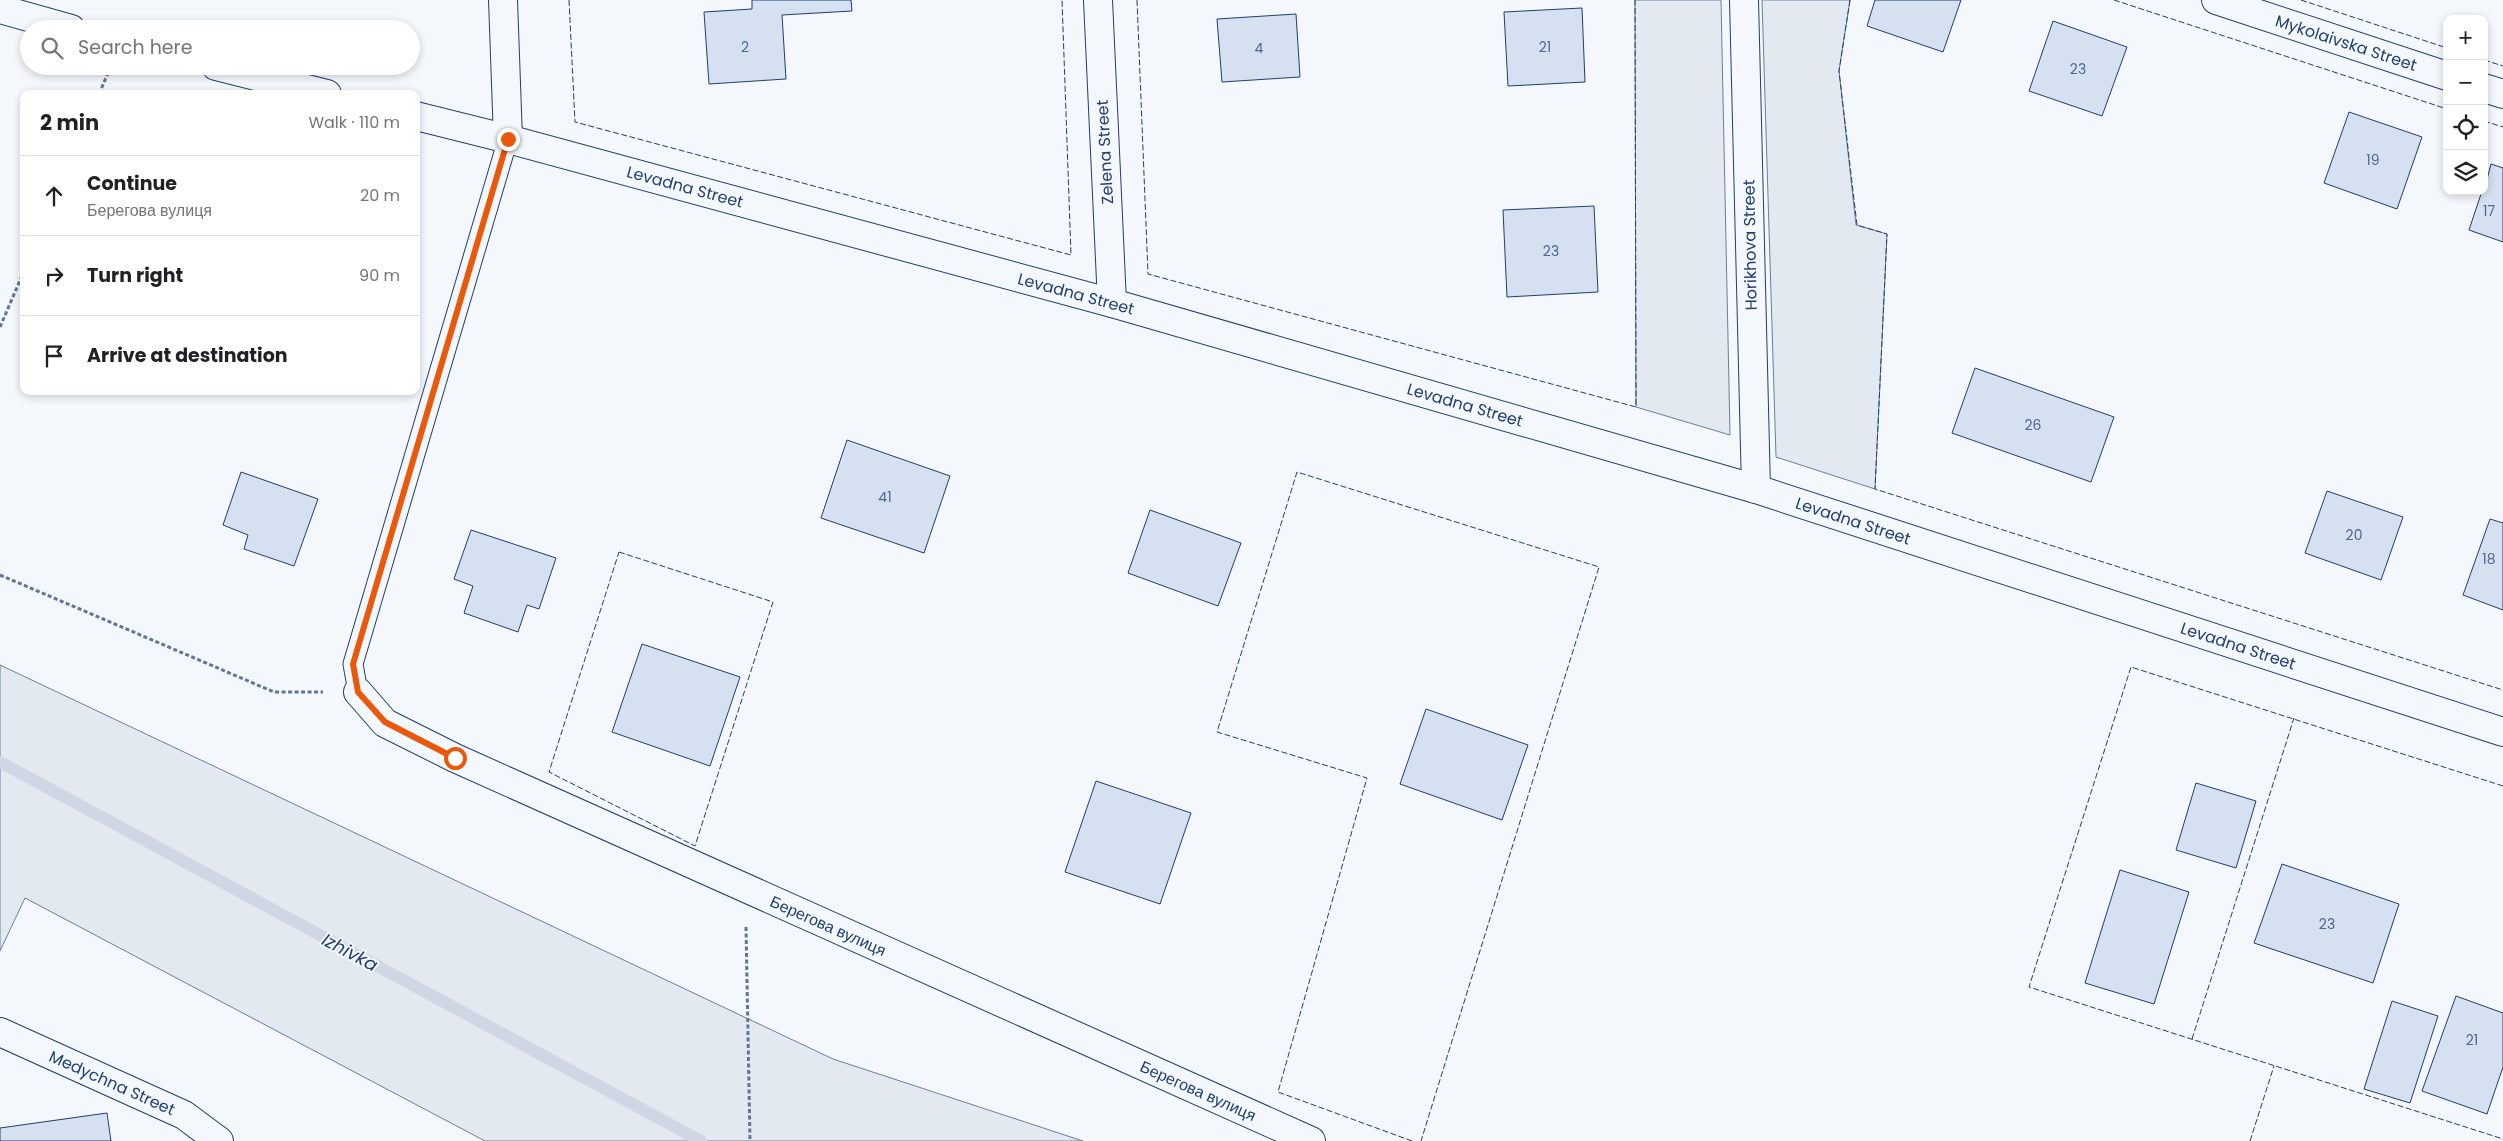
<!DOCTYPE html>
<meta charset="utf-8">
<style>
body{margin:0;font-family:Poppins,sans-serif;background:#f6f6f6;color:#202124}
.controls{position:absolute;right:15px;top:15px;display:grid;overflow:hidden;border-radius:10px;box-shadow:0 2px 8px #0003}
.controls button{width:45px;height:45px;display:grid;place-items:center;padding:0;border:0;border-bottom:1px solid #e0e0e0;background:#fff;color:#202124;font:25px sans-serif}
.stop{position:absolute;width:15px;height:15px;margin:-11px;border:4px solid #ea580c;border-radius:50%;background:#fff}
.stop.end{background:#ea580c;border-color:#fff;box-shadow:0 1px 5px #0008}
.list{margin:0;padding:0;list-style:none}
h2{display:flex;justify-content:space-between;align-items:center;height:65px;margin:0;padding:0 20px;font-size:21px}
h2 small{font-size:16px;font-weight:400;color:#757577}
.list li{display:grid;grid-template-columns:32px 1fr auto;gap:15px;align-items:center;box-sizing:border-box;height:80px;padding:0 20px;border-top:1px solid #e0e0e0}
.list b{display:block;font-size:19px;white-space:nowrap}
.list p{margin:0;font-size:16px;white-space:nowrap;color:#757577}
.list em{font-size:16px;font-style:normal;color:#757577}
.icon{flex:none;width:28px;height:28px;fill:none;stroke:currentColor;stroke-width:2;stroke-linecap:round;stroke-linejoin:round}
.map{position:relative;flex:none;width:2503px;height:1141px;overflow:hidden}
.search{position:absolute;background:#fff;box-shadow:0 2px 8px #0003;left:20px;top:20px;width:400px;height:55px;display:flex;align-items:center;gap:12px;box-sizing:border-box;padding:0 18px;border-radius:28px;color:#757577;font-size:19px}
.panel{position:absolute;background:#fff;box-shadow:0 2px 8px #0003;left:20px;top:90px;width:400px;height:305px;border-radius:10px}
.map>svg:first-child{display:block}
</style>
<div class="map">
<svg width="2503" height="1141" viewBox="0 0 2503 1141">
<rect width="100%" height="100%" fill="#f4f7fb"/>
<g fill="#e3e9f0" stroke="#687fa3">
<path d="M1635 0H1721L1730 435 1636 407Z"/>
<path d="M1762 0H1850L1839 71 1856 225 1887 234 1875 489 1776 457Z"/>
<path d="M0 665 833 1059 1083 1141H485L25 898 0 951Z"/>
</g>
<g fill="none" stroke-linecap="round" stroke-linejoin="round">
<path stroke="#cfd7e4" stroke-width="12" d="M0 762 701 1141"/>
</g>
<g fill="#d5e0f0" stroke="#1d3f73">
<path d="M752 0H851L852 11 782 15 786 79 709 84 704 12 752 9Z"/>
<path d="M1875 0H1961L1943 52 1867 26Z"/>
<path d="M1582 8 1585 82 1508 86 1504 12Z"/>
<path d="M1296 14 1300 77 1222 82 1217 19Z"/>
<path d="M2053 21 2127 47 2102 116 2029 91Z"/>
<path d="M2349 112 2422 137 2397 209 2324 183Z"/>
<path d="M2491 164 2503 168V242L2469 230 2482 191H2484Z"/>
<path d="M1594 206 1598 292 1507 297 1503 210Z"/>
<path d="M1975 368 2114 417 2091 482 1952 433Z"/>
<path d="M847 440 950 476 924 553 821 518Z"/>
<path d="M241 472 318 499 294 566 244 549 248 535 223 525Z"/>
<path d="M2327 491 2403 517 2381 580 2305 553Z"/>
<path d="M1150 510 1241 543 1218 606 1128 573Z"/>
<path d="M2490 519 2503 523V610L2463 595Z"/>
<path d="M471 530 556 558 539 609 527 605 518 632 464 613 473 586 454 579Z"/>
<path d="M642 644 740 677 710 766 612 732Z"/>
<path d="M1426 709 1528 745 1502 820 1400 784Z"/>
<path d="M1096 781 1191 813 1160 904 1065 872Z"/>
<path d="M2196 783 2256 801 2236 868 2176 850Z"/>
<path d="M2282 864 2399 904 2373 983 2254 943Z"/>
<path d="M2120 870 2189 892 2154 1004 2085 983Z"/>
<path d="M2456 996 2503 1013V1067L2487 1114 2422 1091Z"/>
<path d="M2392 1001 2438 1016 2410 1103 2364 1089Z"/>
<path d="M107 1113 111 1141H0V1128Z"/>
</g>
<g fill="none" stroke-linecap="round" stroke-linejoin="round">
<defs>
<path id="lane" d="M358 692 353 664 508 139"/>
<g id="street">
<path d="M503 0 508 139"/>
<path d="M1098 0 1112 303"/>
<path d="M1744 0 1756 489"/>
<path d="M2216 0 2447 76"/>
<path d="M0 9 71 29"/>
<path d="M216 66 327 94"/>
<path d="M2484 88 2503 94"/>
<path d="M416 116 508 139 1112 303 1756 489 2503 732"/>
<path d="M358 692 385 723 455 758 1311 1141"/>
<path d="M0 1032 184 1115 219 1141"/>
</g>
</defs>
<use href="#lane" stroke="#1d3f73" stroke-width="21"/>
<use href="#street" stroke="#1d3f73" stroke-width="30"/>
<g stroke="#5e769c" stroke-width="3" stroke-dasharray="4 2.5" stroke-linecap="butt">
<path d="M99 94 111 66"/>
<path d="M0 327 24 271"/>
<path d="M0 575 274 692H323"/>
<path d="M746 927 750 1141"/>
</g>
<use href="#lane" stroke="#f4f7fb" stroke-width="19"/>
<use href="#street" stroke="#f4f7fb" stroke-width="28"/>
<g stroke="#1d3f73" stroke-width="1" stroke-dasharray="6 2.5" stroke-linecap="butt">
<path d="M569 0 575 122 1071 255 1062 0"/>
<path d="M1137 0 1148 274 1636 407 1635 0"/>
<path d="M1850 0 1839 71 1857 225 1887 234 1875 489 2503 690"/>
<path d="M2114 0 2447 109"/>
<path d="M2301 0 2447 48"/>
<path d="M2484 60 2503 66"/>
<path d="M2484 121 2503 127"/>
<path d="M619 552 773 602 695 846 549 772Z"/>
<path d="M2503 786 2131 667 2029 987 2503 1139"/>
<path d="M2192 1039 2294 718"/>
<path d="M1412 1141 1278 1092 1367 778 1217 732 1297 472 1599 567 1421 1141"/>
<path d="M2250 1141 2274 1066"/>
</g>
</g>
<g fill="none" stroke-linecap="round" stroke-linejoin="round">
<path stroke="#ea580c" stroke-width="6" d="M455 758 385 722 358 692 353 664 508 139"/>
</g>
<g text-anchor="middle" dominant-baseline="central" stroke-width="4" stroke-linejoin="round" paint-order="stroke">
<g font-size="14" fill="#4b6792">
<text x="745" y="47">2</text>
<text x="1545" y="47">21</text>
<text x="1259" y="48">4</text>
<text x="2078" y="69">23</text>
<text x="2373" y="160">19</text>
<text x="2489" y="211">17</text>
<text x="1551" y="251">23</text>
<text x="2033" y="425">26</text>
<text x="885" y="497">41</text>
<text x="2354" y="535">20</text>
<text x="2489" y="559">18</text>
<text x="2327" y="924">23</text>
<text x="2472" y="1040">21</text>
</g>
<g font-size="16" fill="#1d3f73" stroke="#f4f7fb">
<text transform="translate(2346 43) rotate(18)">Mykolaivska Street</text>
<text transform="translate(1105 152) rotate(-93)">Zelena Street</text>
<text transform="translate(685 187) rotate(15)">Levadna Street</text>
<text transform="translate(1750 245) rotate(-91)">Horikhova Street</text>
<text transform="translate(1076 294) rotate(15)">Levadna Street</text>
<text transform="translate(1465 405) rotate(16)">Levadna Street</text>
<text transform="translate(1853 521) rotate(18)">Levadna Street</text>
<text transform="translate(2238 646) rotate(18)">Levadna Street</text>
<text transform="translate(828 926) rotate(24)">Берегова вулиця</text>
<text transform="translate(112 1083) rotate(24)">Medychna Street</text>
<text transform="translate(1198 1091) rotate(24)">Берегова вулиця</text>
</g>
<g font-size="18" font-style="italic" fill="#1d3f73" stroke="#f4f7fb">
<text transform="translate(350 952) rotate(28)">Izhivka</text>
</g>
</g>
</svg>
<div class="controls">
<button>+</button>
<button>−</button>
<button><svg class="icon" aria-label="locate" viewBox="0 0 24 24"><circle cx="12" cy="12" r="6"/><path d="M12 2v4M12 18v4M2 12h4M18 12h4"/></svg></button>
<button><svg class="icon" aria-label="layers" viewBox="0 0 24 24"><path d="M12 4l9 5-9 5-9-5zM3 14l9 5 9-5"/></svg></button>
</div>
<div class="stop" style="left:455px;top:758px"></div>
<div class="stop end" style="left:508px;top:139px"></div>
<div class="search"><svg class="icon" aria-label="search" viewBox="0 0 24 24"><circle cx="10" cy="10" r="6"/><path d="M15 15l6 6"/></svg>Search here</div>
<section class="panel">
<h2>2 min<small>Walk · 110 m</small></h2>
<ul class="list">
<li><svg class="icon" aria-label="ahead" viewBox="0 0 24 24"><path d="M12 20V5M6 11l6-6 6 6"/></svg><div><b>Continue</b><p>Берегова вулиця</p></div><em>20 m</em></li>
<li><svg class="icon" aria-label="right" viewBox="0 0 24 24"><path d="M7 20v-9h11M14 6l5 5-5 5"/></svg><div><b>Turn right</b></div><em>90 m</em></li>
<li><svg class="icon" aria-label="arrive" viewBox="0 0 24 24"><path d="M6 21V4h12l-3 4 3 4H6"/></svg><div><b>Arrive at destination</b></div></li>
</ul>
</section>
</div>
